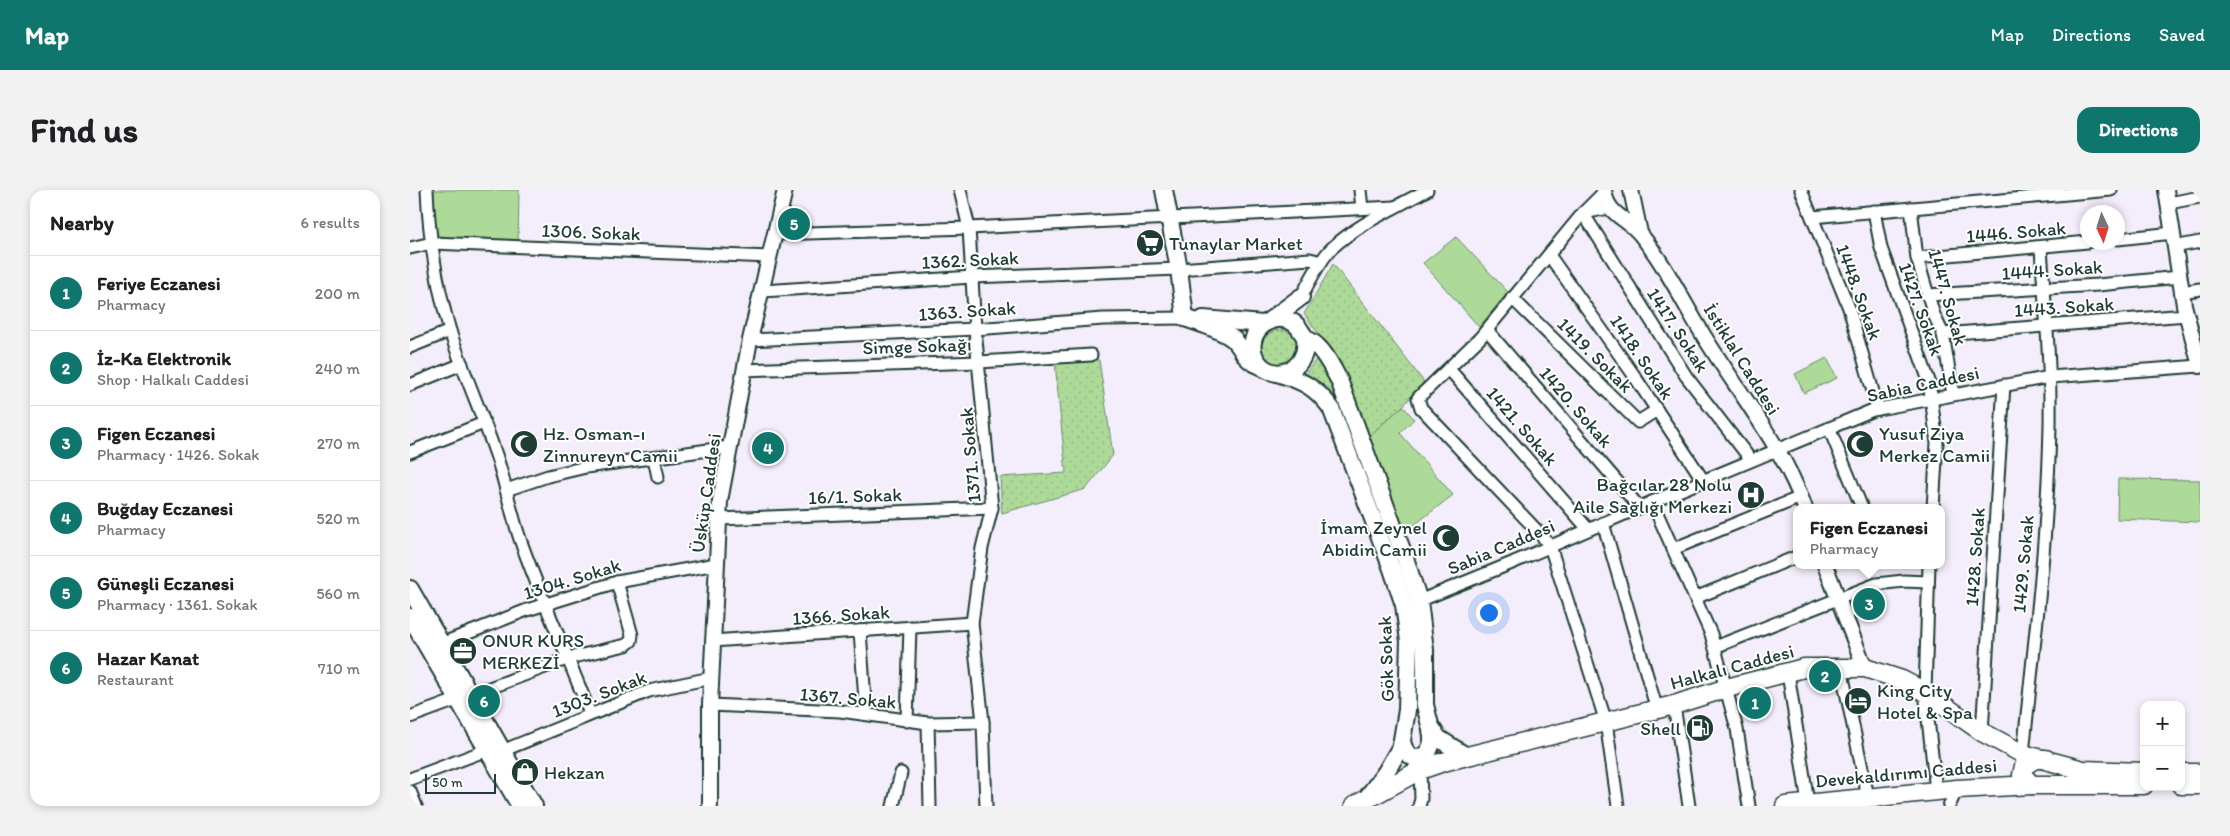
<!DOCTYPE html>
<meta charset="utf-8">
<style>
body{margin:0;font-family:Itim,sans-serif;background:#f2f2f2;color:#202124}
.controls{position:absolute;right:15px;bottom:15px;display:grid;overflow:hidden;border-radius:10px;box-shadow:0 2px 8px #0003}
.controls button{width:45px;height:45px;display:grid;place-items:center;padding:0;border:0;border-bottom:1px solid #e0e0e0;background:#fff;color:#202124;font:25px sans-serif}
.compass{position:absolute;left:1670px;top:15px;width:45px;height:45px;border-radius:50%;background:#fff;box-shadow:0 2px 8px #0003;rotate:176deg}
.scale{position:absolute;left:15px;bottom:12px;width:71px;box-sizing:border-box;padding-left:5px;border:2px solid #1f3d34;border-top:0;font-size:14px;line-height:18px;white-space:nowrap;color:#1f3d34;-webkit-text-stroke:4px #fff;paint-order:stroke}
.you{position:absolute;left:1078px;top:422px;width:18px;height:18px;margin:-12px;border:4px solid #fff;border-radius:50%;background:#1a73e8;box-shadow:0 0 0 8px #1a73e833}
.badge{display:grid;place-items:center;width:32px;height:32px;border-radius:50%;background:#0f766e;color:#fff;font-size:16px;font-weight:700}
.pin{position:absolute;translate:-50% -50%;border:2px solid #fff;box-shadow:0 1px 5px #0006}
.popup{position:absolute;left:1383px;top:314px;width:152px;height:65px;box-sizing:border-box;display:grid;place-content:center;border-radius:10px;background:#fff;filter:drop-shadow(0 1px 4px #0005);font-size:16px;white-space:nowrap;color:#757577}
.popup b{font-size:19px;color:#202124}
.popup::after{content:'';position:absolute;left:50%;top:100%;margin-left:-10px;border:10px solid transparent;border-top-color:#fff}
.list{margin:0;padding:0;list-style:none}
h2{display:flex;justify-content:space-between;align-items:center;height:65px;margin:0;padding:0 20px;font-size:21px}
h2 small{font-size:16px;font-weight:400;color:#757577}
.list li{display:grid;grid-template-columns:32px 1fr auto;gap:15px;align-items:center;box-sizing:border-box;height:75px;padding:0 20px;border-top:1px solid #e0e0e0}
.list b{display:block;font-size:19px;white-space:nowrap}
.list p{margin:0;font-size:16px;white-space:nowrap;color:#757577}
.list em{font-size:16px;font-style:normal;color:#757577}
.map{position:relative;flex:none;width:1790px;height:616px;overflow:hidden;border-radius:15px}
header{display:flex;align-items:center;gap:30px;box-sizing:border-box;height:70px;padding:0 25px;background:#0f766e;color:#fff}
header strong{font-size:24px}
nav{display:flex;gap:28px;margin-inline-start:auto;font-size:18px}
.intro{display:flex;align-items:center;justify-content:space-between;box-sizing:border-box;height:120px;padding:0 30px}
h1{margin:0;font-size:35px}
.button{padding:12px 22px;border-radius:15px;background:#0f766e;color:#fff;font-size:18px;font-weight:700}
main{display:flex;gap:30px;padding:0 30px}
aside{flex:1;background:#fff;border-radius:15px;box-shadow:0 2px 8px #0003}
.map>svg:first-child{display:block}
</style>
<header>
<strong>Map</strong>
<nav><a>Map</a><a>Directions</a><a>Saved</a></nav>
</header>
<div class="intro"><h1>Find us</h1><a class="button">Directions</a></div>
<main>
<aside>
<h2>Nearby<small>6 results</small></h2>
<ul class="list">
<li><span class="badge">1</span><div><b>Feriye Eczanesi</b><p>Pharmacy</p></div><em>200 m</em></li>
<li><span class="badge">2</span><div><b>İz-Ka Elektronik</b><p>Shop · Halkalı Caddesi</p></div><em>240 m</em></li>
<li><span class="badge">3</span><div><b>Figen Eczanesi</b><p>Pharmacy · 1426. Sokak</p></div><em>270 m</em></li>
<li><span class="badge">4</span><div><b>Buğday Eczanesi</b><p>Pharmacy</p></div><em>520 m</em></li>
<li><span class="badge">5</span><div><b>Güneşli Eczanesi</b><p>Pharmacy · 1361. Sokak</p></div><em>560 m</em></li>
<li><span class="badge">6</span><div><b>Hazar Kanat</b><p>Restaurant</p></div><em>710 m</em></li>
</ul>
</aside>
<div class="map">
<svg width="1790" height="616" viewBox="0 0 1790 616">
<defs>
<pattern id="grass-dots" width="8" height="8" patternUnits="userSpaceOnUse" patternTransform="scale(1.25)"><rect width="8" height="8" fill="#aeda99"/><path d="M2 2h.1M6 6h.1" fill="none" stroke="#95bc84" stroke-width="1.8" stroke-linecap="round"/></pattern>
</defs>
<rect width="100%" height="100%" fill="#f4edfb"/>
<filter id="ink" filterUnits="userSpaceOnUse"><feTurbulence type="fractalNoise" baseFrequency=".02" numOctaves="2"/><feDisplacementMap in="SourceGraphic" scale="10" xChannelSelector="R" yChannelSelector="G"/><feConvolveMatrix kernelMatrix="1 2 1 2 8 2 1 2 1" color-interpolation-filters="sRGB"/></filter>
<g filter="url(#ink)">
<g fill="url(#grass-dots)" stroke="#668c66">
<path d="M923 74 1014 192 993 216 957 248 923 164 894 124Z"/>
<path d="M867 140C879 140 887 145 890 157L877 177 859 174C849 159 848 146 867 140Z"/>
<path d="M907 168 927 203 933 225 917 203 894 186Z"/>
<path d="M689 170 703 265 676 299 592 323 590 287 656 283 645 173Z"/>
</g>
<g fill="#aeda99" stroke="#668c66">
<path d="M19 0H109L108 54 23 50Z"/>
<path d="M1046 47 1098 102 1069 137 1013 73Z"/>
<path d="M1417 168 1427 188 1394 203 1385 184Z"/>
<path d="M993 216 1004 229 990 243 1043 305 995 342 957 248Z"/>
<path d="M1708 289 1790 290V332L1707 329Z"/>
</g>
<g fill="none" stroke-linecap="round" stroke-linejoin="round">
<defs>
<g id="minor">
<path d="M17 0C19 47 27 96 40 141 53 182 71 221 85 262 95 290 100 320 110 349 131 409 158 465 180 524"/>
<path d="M550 0 559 38 565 139 582 318 572 358 562 433 573 532 576 616"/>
<path d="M950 0 952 18"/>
<path d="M1391 0 1439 118 1468 219"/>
<path d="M1194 2 1173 23 1070 148 1008 208 1011 218 1132 346 1140 356 1196 532 1208 616"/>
<path d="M1759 13 1790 7"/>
<path d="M1501 18 1507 68 1524 125 1533 144 1543 204"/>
<path d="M1464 21 1471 58 1519 191 1527 253 1523 318"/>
<path d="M1173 23 1276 186 1341 270"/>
<path d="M1173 23 1199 18"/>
<path d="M1402 27 1701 0"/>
<path d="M366 44 559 38 984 17"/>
<path d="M1708 49 1763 43"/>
<path d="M1764 57 1790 52"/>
<path d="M0 58 22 53 360 67"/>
<path d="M1139 65 1223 184 1293 290"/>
<path d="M1507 68 1678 52"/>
<path d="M353 101 562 87 769 79 900 69 911 72"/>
<path d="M1772 102 1790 99"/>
<path d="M1517 105 1688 95 1769 87"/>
<path d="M891 107C900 91 909 71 922 58 949 33 985 18 1017 0"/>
<path d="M1102 108 1228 232 1247 220"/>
<path d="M1077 140 1229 317"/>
<path d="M1533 144 1777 125"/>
<path d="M340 150 565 139 693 129 775 128"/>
<path d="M0 157 40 141"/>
<path d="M1039 179 1178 339"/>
<path d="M334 180 569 172 681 165"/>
<path d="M0 195 52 174"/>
<path d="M1419 238 1452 318"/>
<path d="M0 262 74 233"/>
<path d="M244 268 248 287"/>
<path d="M96 300 138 286 176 277 320 257"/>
<path d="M1242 312 1301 444 1327 539 1339 616"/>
<path d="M309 329 582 318"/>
<path d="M1193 333 1247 520"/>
<path d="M1263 359 1391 307"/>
<path d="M1519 375 1515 502 1526 601"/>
<path d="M1285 408 1386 367"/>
<path d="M1009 411 1102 373 1242 312 1463 220 1640 187 1790 176"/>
<path d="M450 441 456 524"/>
<path d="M302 451 562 433"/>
<path d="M33 453 117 420 207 392 306 374"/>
<path d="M1305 457 1466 394 1494 391 1518 392"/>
<path d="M1431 478 1458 607"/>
<path d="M1378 483 1398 613"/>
<path d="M61 505 159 468 216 455 221 451 222 445 207 392"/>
<path d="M300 515 430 521 518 533 573 532"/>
<path d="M1264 515 1279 616"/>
<path d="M0 527 49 509"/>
<path d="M497 531 500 437"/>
<path d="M518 533 520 616"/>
<path d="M1572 542 1594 195"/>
<path d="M92 561 239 501 301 488"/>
<path d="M1613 564C1624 455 1638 345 1640 235 1641 176 1635 117 1631 58"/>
<path d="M0 589 77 560"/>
<path d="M0 601 6 616"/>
<path d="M483 616 491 583"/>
<path d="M1009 616 1011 609 1010 580"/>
<path d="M1539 616 1547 599"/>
</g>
<g id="tertiary">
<path d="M1194 0C1197 26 1217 27 1231 45 1257 77 1275 116 1297 151 1330 204 1374 259 1395 318"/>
<path d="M1221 0 1230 43"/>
<path d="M1756 0 1774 115 1790 176"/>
<path d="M1415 375 1455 478"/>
<path d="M300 616V515L310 311 340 150 375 0"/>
</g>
<g id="secondary">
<path d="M754 0 769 79 775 128"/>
<path d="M775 128C792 134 808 138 822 148 834 158 832 169 849 175"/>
<path d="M793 129 853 134"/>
<path d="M859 131 891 107"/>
<path d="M895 148C900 182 859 196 845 167 834 143 862 119 884 133 890 137 891 143 896 148 899 151 903 152 906 155 916 164 922 177 929 190L995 368 1009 411 1015 460V515L1020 535 1028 548 1056 566"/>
<path d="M867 183C892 191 905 196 921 218L982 379 994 415 999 451 997 520 991 556 976 582 956 609"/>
<path d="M0 399 124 616"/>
<path d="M0 427 110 616"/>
<path d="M992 551C998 580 1028 568 1021 540"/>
</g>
<g id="primary">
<path d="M1771 583H1790"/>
<path d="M1622 595 1612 585 1614 576 1625 569H1636"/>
<path d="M1771 595H1790"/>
<path d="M944 616 1010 580 1033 572 1264 515 1317 498 1394 478H1455L1492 490 1515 502 1572 542 1613 564 1673 580 1734 582"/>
<path d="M1375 616 1547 599 1622 595H1734"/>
</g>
</defs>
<use href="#minor" stroke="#1f3d34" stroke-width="15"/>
<use href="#tertiary" stroke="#1f3d34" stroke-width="18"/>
<use href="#secondary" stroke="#1f3d34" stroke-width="20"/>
<use href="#primary" stroke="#1f3d34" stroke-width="21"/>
<use href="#minor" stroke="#fff" stroke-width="11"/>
<use href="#tertiary" stroke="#fff" stroke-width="14"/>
<use href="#secondary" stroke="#fff" stroke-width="16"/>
<use href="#primary" stroke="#fff" stroke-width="18"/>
</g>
</g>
<defs>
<symbol id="supermarket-disc" viewBox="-11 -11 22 22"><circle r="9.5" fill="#1f3d34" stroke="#fff"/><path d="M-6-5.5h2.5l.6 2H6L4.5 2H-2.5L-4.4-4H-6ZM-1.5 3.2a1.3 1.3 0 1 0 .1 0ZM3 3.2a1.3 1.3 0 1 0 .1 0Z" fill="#fff"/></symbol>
<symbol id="mosque-disc" viewBox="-11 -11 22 22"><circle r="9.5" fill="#1f3d34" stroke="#fff"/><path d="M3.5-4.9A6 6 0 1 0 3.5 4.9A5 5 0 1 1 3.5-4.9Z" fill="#fff"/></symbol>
<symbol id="hospital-disc" viewBox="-11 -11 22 22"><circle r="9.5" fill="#1f3d34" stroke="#fff"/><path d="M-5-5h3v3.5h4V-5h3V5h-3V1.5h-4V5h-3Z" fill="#fff"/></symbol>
<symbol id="office-disc" viewBox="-11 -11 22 22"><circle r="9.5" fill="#1f3d34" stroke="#fff"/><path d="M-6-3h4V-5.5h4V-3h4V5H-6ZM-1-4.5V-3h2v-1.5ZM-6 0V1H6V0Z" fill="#fff"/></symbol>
<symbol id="hotel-disc" viewBox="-11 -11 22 22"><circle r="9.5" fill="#1f3d34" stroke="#fff"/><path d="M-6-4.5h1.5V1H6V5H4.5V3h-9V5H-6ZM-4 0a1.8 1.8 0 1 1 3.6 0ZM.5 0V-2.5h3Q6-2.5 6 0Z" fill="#fff"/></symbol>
<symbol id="fuel-disc" viewBox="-11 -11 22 22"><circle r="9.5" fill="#1f3d34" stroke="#fff"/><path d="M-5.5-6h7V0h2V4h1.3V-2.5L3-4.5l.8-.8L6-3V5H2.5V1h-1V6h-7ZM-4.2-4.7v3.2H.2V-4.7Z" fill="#fff"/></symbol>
<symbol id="shop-disc" viewBox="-11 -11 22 22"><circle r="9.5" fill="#1f3d34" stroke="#fff"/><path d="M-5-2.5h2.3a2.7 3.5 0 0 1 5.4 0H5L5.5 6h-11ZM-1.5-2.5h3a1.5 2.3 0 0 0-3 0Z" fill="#fff"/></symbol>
</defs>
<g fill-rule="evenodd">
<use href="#supermarket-disc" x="724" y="37" width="32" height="32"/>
<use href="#mosque-disc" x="98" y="238" width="32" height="32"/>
<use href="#mosque-disc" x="1434" y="238" width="32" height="32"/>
<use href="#hospital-disc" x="1325" y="289" width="32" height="32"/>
<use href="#mosque-disc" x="1020" y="332" width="32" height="32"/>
<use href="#office-disc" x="37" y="445" width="32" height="32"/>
<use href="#hotel-disc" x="1432" y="495" width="32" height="32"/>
<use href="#fuel-disc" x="1274" y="522" width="32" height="32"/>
<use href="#shop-disc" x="99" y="566" width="32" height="32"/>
</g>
<g text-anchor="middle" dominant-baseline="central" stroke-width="4" stroke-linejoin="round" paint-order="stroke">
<g font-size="19" fill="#1f3d34" stroke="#fff">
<text transform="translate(181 42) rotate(2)">1306. Sokak</text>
<text transform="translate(1606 42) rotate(-5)">1446. Sokak</text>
<text transform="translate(560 70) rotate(-3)">1362. Sokak</text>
<text transform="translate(1642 80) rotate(-4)">1444. Sokak</text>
<text transform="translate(1449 102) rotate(70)">1448. Sokak</text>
<text transform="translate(1538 107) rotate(74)">1447. Sokak</text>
<text transform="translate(1654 117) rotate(-4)">1443. Sokak</text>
<text transform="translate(1511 119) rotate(70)">1427. Sokak</text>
<text transform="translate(557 121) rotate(-4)">1363. Sokak</text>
<text transform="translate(1268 140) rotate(57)">1417. Sokak</text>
<text transform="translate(507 156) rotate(-2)">Simge Sokağı</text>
<text transform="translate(1185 165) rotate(45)">1419. Sokak</text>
<text transform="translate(1232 167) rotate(56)">1418. Sokak</text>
<text transform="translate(1332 169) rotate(58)">İstiklal Caddesi</text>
<text transform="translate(1513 194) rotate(-12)">Sabia Caddesi</text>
<text transform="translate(1166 217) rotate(49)">1420. Sokak</text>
<text transform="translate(1112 236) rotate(49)">1421. Sokak</text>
<text transform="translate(560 265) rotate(-95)">1371. Sokak</text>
<text transform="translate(296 303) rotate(-82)">Üsküp Caddesi</text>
<text transform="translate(445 306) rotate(-2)">16/1. Sokak</text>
<text transform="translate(1091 357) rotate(-23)">Sabia Caddesi</text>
<text transform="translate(1565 367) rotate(-86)">1428. Sokak</text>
<text transform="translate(1613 374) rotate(-85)">1429. Sokak</text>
<text transform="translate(162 389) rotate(-17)">1304. Sokak</text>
<text transform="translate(431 425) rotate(-4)">1366. Sokak</text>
<text transform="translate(976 469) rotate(-92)">Gök Sokak</text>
<text transform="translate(1322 477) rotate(-15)">Halkalı Caddesi</text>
<text transform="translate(189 504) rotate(-21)">1303. Sokak</text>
<text transform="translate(438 508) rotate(5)">1367. Sokak</text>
<text transform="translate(1496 583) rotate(-5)">Devekaldırımı Caddesi</text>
</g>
<g font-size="19" fill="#1f3d34" stroke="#fff" text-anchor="start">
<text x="759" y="53">Tunaylar Market</text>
<text x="133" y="243">Hz. Osman-ı<tspan x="133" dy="22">Zinnureyn Camii</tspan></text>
<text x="1469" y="243">Yusuf Ziya<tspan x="1469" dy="22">Merkez Camii</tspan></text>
<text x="1322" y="294" text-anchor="end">Bağcılar 28 Nolu<tspan x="1322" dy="22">Aile Sağlığı Merkezi</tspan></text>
<text x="1017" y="337" text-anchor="end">İmam Zeynel<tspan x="1017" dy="22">Abidin Camii</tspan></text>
<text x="72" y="450">ONUR KURS<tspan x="72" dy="22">MERKEZİ</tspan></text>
<text x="1467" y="500">King City<tspan x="1467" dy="22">Hotel &amp; Spa</tspan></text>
<text x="1271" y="538" text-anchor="end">Shell</text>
<text x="134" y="582">Hekzan</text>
</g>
</g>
</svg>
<div class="controls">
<button>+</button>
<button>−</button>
</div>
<svg class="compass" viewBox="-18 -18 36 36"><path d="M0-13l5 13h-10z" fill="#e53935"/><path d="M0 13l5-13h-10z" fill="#757577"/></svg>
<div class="scale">50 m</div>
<div class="you"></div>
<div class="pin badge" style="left:1345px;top:513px">1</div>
<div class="pin badge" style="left:1415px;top:486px">2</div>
<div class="pin badge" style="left:1459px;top:414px">3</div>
<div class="popup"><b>Figen Eczanesi</b>Pharmacy</div>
<div class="pin badge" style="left:358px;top:258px">4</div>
<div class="pin badge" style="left:384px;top:34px">5</div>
<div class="pin badge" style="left:74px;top:511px">6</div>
</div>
</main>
